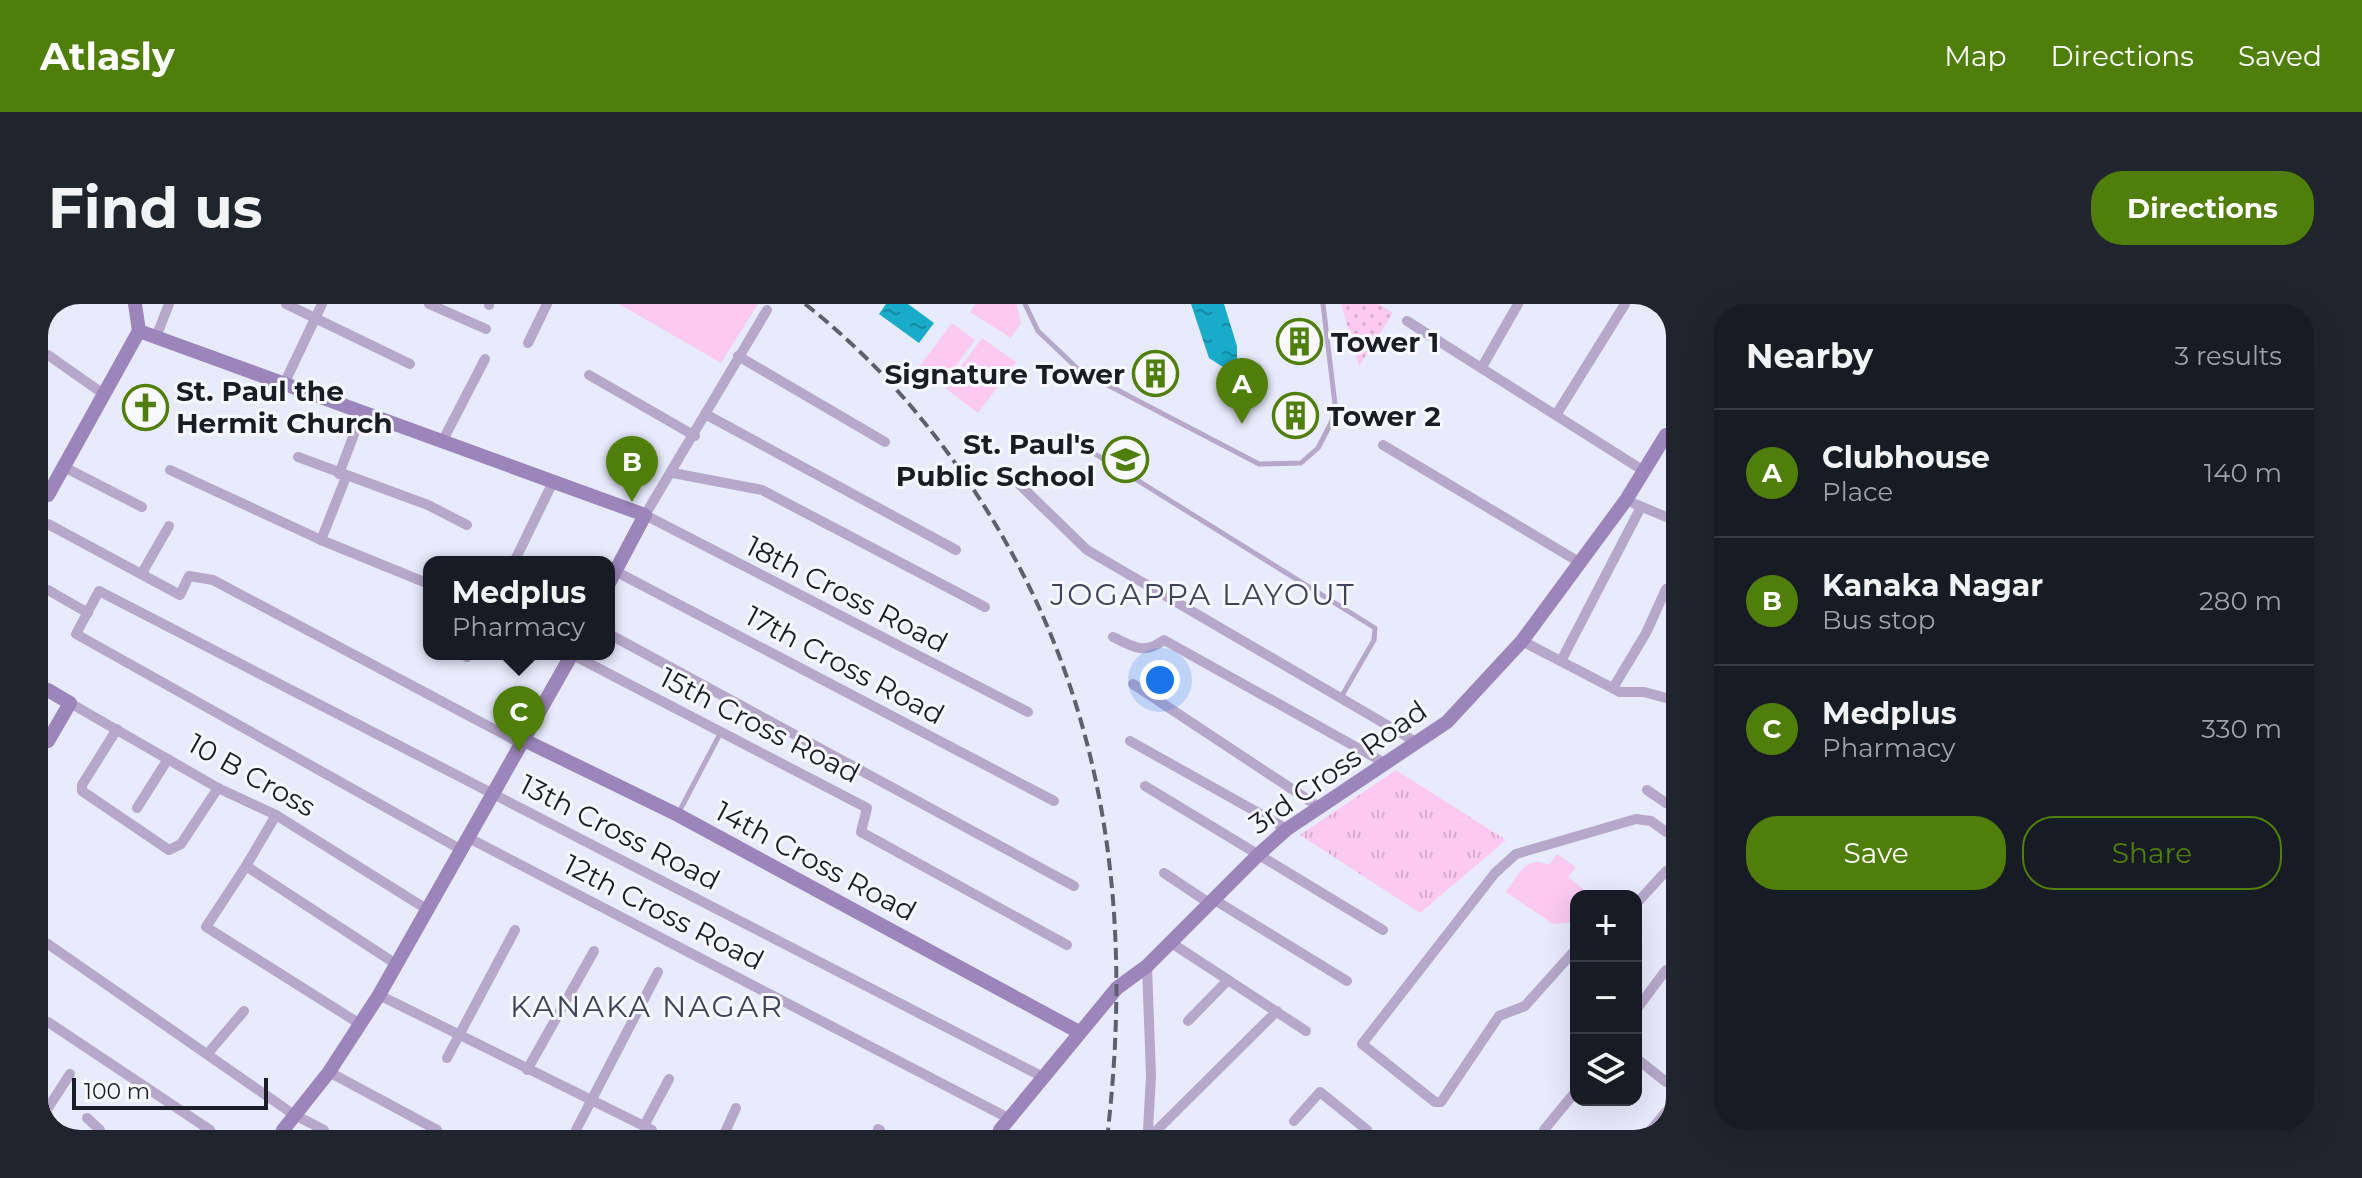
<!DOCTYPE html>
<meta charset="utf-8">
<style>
body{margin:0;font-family:Montserrat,sans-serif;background:#20242c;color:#f1f3f6}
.controls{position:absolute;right:24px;bottom:24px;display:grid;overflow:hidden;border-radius:16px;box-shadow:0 8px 32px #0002}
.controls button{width:72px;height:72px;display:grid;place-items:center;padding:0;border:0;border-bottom:2px solid #363941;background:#171b24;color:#f1f3f6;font:40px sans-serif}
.scale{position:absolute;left:24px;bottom:20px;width:196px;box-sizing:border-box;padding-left:8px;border:4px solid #1a1c26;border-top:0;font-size:22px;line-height:28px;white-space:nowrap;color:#1a1c26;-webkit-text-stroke:6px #f8f9ff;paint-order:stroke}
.you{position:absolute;left:1112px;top:376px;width:28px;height:28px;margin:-20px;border:6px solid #fff;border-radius:50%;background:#1a73e8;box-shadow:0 0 0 12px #1a73e833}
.badge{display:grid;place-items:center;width:52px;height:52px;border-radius:50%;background:#4f7f0a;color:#fff;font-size:26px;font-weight:700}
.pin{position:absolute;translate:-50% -66px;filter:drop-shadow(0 2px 4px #0008)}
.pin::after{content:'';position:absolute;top:42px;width:28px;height:24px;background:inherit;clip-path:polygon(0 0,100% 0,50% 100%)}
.popup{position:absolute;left:375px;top:252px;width:192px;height:104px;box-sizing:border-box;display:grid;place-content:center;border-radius:16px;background:#171b24;filter:drop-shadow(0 2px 6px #0005);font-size:26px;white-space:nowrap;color:#9ea1a6}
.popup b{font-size:30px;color:#f1f3f6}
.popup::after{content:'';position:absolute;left:50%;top:100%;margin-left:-16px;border:16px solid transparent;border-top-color:#171b24}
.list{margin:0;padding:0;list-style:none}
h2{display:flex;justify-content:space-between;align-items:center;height:104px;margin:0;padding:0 32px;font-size:34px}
h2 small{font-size:26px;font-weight:400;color:#9ea1a6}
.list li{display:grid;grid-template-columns:52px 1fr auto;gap:24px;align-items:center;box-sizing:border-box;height:128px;padding:0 32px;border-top:2px solid #363941}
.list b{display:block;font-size:30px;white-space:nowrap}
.list p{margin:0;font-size:26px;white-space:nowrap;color:#9ea1a6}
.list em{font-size:26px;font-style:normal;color:#9ea1a6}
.actions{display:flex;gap:16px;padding:24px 32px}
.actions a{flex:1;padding:18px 0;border:2px solid #4f7f0a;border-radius:32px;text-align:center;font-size:28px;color:#4f7f0a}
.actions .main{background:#4f7f0a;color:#fff}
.icon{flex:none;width:44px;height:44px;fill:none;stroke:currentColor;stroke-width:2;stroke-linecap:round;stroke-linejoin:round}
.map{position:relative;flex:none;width:1618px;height:826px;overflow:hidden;border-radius:32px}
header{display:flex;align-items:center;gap:48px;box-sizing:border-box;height:112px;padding:0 40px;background:#4f7f0a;color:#fff}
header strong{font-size:38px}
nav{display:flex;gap:44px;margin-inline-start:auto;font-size:28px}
.intro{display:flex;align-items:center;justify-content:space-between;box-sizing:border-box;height:192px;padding:0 48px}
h1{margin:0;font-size:56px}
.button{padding:20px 36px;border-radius:32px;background:#4f7f0a;color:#fff;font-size:28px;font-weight:700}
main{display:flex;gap:48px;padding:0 48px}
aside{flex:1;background:#171b24;border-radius:32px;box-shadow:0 8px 32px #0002}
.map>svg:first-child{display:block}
</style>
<header>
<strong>Atlasly</strong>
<nav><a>Map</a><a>Directions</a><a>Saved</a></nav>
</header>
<div class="intro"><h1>Find us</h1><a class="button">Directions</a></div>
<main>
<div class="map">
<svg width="1618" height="826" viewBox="0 0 1618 826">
<defs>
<pattern id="grass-tufts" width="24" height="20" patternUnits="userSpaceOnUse" patternTransform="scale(2)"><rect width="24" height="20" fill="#fbc9f2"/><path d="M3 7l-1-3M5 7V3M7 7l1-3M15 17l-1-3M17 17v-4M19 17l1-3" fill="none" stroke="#d7accf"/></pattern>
<pattern id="garden-dots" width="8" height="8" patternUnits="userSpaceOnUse" patternTransform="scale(2)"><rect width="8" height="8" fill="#fbc9f2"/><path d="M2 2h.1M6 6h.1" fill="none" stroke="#d7accf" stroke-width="1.8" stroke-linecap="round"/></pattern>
<pattern id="water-ripples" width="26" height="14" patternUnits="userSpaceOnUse" patternTransform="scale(2)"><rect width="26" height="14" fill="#19abca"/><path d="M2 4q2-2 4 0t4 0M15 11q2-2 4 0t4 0" fill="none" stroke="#168aa4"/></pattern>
</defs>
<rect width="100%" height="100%" fill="#e7ebfc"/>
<path fill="url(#grass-tufts)" d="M1348 466 1458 536 1372 609 1252 531Z"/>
<g fill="#fbc9f2">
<path d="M571 0H710L673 59Z"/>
<path d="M927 0H969L973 19 963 34 922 8Z"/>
<path d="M904 19 927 36 895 80 871 63Z"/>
<path d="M934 34 968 58 930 109 897 84Z"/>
<path d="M1509 550 1528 563 1520 573 1544 592H1528L1527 618 1505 620 1458 588C1470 571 1479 550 1501 561Z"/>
</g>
<path fill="url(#garden-dots)" d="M1293 0H1331L1345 9 1311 62Z"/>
<g fill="url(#water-ripples)">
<path d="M838 0H860L886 19 871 39 831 10Z"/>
<path d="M1143 0H1176L1189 42V72L1161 54Z"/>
</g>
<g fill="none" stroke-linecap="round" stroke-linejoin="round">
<g stroke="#b6a7cb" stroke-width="5">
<path d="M977 0 990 27 1031 66 1211 160 1253 159 1270 144 1284 117 1287 100 1275 0"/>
<path d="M1031 140 1327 324 1326 336 1292 395"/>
<path d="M630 510 673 428"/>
</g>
<g stroke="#b6a7cb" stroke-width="10">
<path d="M238 0 362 60"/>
<path d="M381 0 438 25"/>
<path d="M441 1V0"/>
<path d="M719 6 597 211 980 408"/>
<path d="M1359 17 1596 167"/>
<path d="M108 33 121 0"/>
<path d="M480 39 499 0"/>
<path d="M0 51 57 91"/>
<path d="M690 52 837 138"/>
<path d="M1434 63 1470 0"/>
<path d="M541 71 647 132"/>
<path d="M236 80 274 0"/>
<path d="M659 111 908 246"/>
<path d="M1508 111 1577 0"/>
<path d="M394 138 437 55"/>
<path d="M1335 141 1531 258"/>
<path d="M250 153 380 201 419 221"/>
<path d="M16 163 94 203"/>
<path d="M122 166 273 236"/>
<path d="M625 169 714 186 937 303"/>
<path d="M291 170 314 109"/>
<path d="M298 173 273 236 381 280"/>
<path d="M972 181 1039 246 1368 438"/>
<path d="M1578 196 1618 213"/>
<path d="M0 220 132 291 141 272 165 276 474 440"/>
<path d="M466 258 505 178"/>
<path d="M567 267 1006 497"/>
<path d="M94 269 121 222"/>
<path d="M0 286 40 309"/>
<path d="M561 330 1026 582"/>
<path d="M1065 333C1086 343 1096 351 1116 336L1335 458"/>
<path d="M1474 337 1572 388H1596L1618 394"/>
<path d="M523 350 819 504 813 528 1019 641"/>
<path d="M419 353 421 350"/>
<path d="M1513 357 1593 203"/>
<path d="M1085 380 1271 503"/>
<path d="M1565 384 1598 329 1618 285"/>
<path d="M22 399 170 484 228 511 380 606"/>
<path d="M69 425 34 481V487L121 546 133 540 170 484"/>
<path d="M1082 437 1239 525"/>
<path d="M1097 482 1335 626"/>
<path d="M1599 486 1618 499"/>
<path d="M89 504 120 455"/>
<path d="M419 533 962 815"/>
<path d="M412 545 28 330 51 287 997 774"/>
<path d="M198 562 228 511"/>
<path d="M1116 569 1161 599"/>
<path d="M1165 595 1299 677"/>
<path d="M1588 600 1618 567"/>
<path d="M1122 638 1258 727"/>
<path d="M0 640 245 810 276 826"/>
<path d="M1528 645 1477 702 1451 712 1393 798H1387L1314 740 1447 569 1468 550 1588 515 1603 517 1618 528"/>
<path d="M1099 662 1103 772 1100 826"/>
<path d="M331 691 604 826"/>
<path d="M1588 706 1618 666"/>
<path d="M1140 717 1180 676"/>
<path d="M0 718 162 826"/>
<path d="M312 720 158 623 198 562 348 660"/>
<path d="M161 748 196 707"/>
<path d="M399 754 467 626"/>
<path d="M1588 754 1618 778"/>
<path d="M479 766 546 647"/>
<path d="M281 768 389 826"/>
<path d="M0 804 22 770"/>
<path d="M39 814 52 826"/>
<path d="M1246 817 1272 788 1319 826"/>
<path d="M596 822 621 775"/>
<path d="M830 825 832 826"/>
<path d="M528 826 610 668"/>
<path d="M678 826 688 804"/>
<path d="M1109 826 1229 707"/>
<path d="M1496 826 1528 787"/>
<path d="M1603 826 1618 808"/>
</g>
<g stroke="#9c85ba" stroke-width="14">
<path d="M87 0 91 27"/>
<path d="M91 27 597 211 561 279"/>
<path d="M0 191 91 27"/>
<path d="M0 386 22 399 0 437"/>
<path d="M478 437 630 511 1031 728"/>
<path d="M235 826 281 768 331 691 524 350"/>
<path d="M952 826 1069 684 1099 662 1211 550 1239 525 1399 418 1474 337 1578 196 1618 131"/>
</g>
<path stroke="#5e606d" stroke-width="4" stroke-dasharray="12 6" stroke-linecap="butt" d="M757 0C817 47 866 101 910 163 1052 363 1087 586 1060 826"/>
</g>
<defs>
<symbol id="building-ring" viewBox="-11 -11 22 22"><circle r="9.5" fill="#f8f9ff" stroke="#4f7f0a" stroke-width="1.5"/><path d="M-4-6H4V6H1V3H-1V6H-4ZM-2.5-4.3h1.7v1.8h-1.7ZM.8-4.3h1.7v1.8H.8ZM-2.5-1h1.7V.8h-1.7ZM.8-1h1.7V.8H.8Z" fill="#4f7f0a"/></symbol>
<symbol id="church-ring" viewBox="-11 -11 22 22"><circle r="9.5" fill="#f8f9ff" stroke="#4f7f0a" stroke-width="1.5"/><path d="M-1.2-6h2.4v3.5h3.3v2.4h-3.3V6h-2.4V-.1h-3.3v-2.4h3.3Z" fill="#4f7f0a"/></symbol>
<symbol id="school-ring" viewBox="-11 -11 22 22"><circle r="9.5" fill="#f8f9ff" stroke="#4f7f0a" stroke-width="1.5"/><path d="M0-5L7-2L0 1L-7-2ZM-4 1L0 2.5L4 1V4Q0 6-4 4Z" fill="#4f7f0a"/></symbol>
</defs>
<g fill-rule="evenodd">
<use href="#building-ring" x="1226" y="12" width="51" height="51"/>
<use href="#building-ring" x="1082" y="44" width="51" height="51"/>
<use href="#church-ring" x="72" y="78" width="51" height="51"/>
<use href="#building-ring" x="1222" y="86" width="51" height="51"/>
<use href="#school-ring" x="1052" y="130" width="51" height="51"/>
</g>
<g text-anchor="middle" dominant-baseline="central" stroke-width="6" stroke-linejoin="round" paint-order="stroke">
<g font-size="28" font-weight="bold" fill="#1a1c26" stroke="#f8f9ff" text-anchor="start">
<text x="1283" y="38">Tower 1</text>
<text x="1077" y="70" text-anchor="end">Signature Tower</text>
<text x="128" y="87">St. Paul the<tspan x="128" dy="32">Hermit Church</tspan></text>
<text x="1279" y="112">Tower 2</text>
<text x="1047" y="140" text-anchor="end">St. Paul's<tspan x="1047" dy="32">Public School</tspan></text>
</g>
<g font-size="28" fill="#1a1c26" stroke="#f8f9ff">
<text transform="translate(799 290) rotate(27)">18th Cross Road</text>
<text transform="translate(797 361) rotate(28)">17th Cross Road</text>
<text transform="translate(712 421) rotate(27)">15th Cross Road</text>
<text transform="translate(1290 463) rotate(-35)">3rd Cross Road</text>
<text transform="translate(204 471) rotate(29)">10 B Cross</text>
<text transform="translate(572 528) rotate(27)">13th Cross Road</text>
<text transform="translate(768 557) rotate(28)">14th Cross Road</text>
<text transform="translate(616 608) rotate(27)">12th Cross Road</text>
</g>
<g font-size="30" letter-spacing="2" fill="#3f445a" stroke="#f8f9ff">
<text x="1155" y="290">JOGAPPA LAYOUT</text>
<text x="599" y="702">KANAKA NAGAR</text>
</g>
</g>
</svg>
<div class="controls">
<button>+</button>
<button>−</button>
<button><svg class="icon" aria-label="layers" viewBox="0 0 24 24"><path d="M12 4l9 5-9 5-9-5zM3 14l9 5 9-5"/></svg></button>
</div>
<div class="scale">100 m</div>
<div class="you"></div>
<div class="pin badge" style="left:1194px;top:120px">A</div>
<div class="pin badge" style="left:584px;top:198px">B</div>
<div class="pin badge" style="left:471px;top:448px">C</div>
<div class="popup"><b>Medplus</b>Pharmacy</div>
</div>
<aside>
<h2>Nearby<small>3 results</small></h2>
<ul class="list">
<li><span class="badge">A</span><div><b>Clubhouse</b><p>Place</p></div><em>140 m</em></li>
<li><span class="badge">B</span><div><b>Kanaka Nagar</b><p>Bus stop</p></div><em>280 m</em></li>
<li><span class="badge">C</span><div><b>Medplus</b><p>Pharmacy</p></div><em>330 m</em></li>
</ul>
<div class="actions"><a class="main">Save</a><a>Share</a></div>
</aside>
</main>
